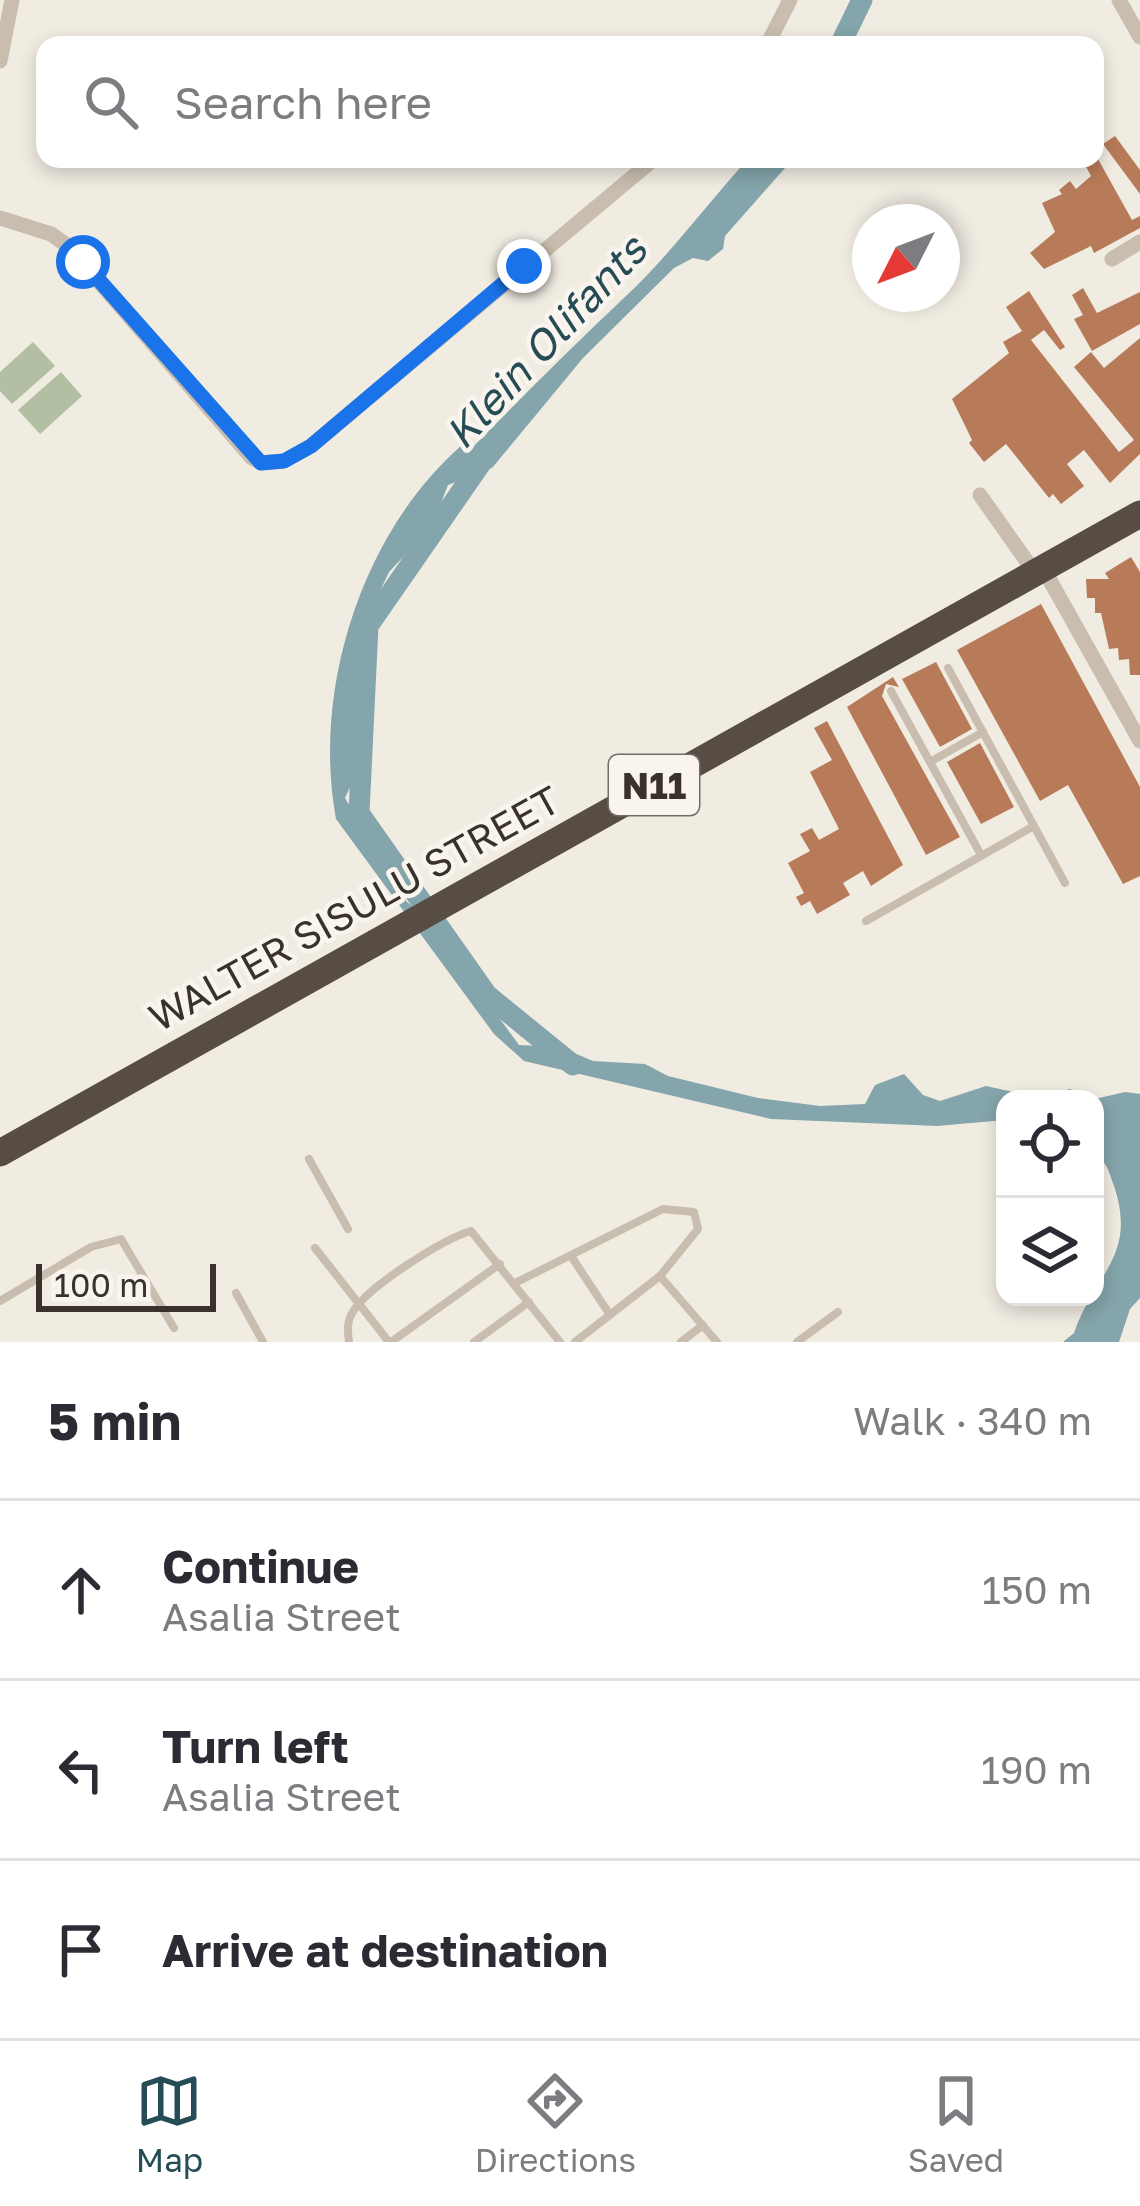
<!DOCTYPE html>
<meta charset="utf-8">
<style>
body{margin:0;font-family:"Golos Text",sans-serif;background:#f7f7f7;color:#2b2b33}
.controls{position:absolute;right:36px;bottom:36px;display:grid;overflow:hidden;border-radius:24px;box-shadow:0 6px 18px #0003}
.controls button{width:108px;height:108px;display:grid;place-items:center;padding:0;border:0;border-bottom:3px solid #e1e1e2;background:#fff;color:#2b2b33;font:60px sans-serif}
.compass{position:absolute;left:852px;top:204px;width:108px;height:108px;border-radius:50%;background:#fff;box-shadow:0 6px 18px #0003;rotate:228deg}
.scale{position:absolute;left:36px;bottom:30px;width:180px;box-sizing:border-box;padding-left:12px;border:6px solid #38312c;border-top:0;font-size:33px;line-height:42px;white-space:nowrap;color:#38312c;-webkit-text-stroke:9px #f9f5ee;paint-order:stroke}
.stop{position:absolute;width:36px;height:36px;margin:-27px;border:9px solid #1a73e8;border-radius:50%;background:#fff}
.stop.end{background:#1a73e8;border-color:#fff;box-shadow:0 3px 12px #0008}
.list{margin:0;padding:0;list-style:none}
h2{display:flex;justify-content:space-between;align-items:center;height:156px;margin:0;padding:0 48px;font-size:51px}
h2 small{font-size:39px;font-weight:400;color:#7c7c81}
.list li{display:grid;grid-template-columns:78px 1fr auto;gap:36px;align-items:center;box-sizing:border-box;height:180px;padding:0 48px;border-top:3px solid #e1e1e2}
.list b{display:block;font-size:45px;white-space:nowrap}
.list p{margin:0;font-size:39px;white-space:nowrap;color:#7c7c81}
.list em{font-size:39px;font-style:normal;color:#7c7c81}
.icon{flex:none;width:66px;height:66px;fill:none;stroke:currentColor;stroke-width:2;stroke-linecap:round;stroke-linejoin:round}
.map{position:relative;flex:none;width:1140px;height:1342px;overflow:hidden}
.search{position:absolute;background:#fff;box-shadow:0 6px 18px #0003;left:36px;right:36px;top:36px;height:132px;display:flex;align-items:center;gap:30px;box-sizing:border-box;padding:0 42px;border-radius:24px;color:#7c7c81;font-size:45px}
.sheet{height:696px;background:#fff}
nav{display:flex;justify-content:space-around;align-items:center;box-sizing:border-box;height:168px;border-top:3px solid #e1e1e2;background:#fff;font-size:33px;color:#7c7c81}
nav a{display:grid;justify-items:center;gap:6px}
nav .on{color:#264c55}
.map>svg:first-child{display:block}
</style>
<div class="map">
<svg width="1140" height="1342" viewBox="0 0 1140 1342">
<rect width="100%" height="100%" fill="#f1ece2"/>
<g fill="#b2bfa3">
<path d="M33 342 55 366 12 404 0 391V372Z"/>
<path d="M61 372 82 396 40 434 18 410Z"/>
</g>
<g fill="#84a5ab">
<path d="M748 159H793L725 236 723 249 708 261 693 258 674 268 583 358 492 468 448 485 432 526 389 572 380 591 379 620 360 659 351 785 345 798 406 901 427 919 519 1045 560 1047 593 1061 645 1064 668 1076 758 1098 820 1106 865 1104 875 1085 904 1074 923 1095 940 1101 986 1086 1036 1097 1070 1089 1091 1099H1005V1120L937 1126 771 1119 524 1061 494 1034 336 819C312 689 362 532 462 445L474 446C524 395 574 345 625 297 669 256 707 204 748 159Z"/>
<path d="M1125 1092 1140 1094V1298L1130 1309 1119 1342H1063L1074 1333C1093 1275 1138 1257 1114 1186 1109 1172 1107 1162 1095 1154V1099Z"/>
</g>
<g fill="none" stroke-linecap="round" stroke-linejoin="round">
<g stroke="#84a5ab" stroke-width="21">
<path d="M840 45 862 0"/>
<path d="M488 453 368 626 359 813 487 995 573 1065"/>
</g>
</g>
<g fill="#b87b59">
<path d="M1115 136 1140 170V194L1103 144Z"/>
<path d="M1082 159H1098L1132 220 1140 216V228L1094 253 1091 246 1044 269 1030 253 1055 232 1042 203 1062 194 1059 190 1070 181 1076 189 1091 176Z"/>
<path d="M1083 288 1097 313 1140 292V324L1092 351 1074 319 1083 315 1072 295Z"/>
<path d="M1029 291 1065 347 1060 350 1044 330 1031 340 1119 452 1134 440 1074 367 1091 352 1104 368 1140 338V454L1110 483 1084 450 1067 464 1084 486 1061 504 1053 494 1049 498 1006 444 984 462 969 443 972 440 952 399 1009 353 1003 342 1022 331 1006 307Z"/>
<path d="M1131 557 1140 572V675H1130L1129 659 1119 660 1118 648 1109 649 1101 613H1095V598H1087L1086 579H1109L1105 573Z"/>
<path d="M1041 604 1140 787V876L1123 884 1068 785 1040 801 957 650Z"/>
<path d="M936 662 972 729 940 747 902 679Z"/>
<path d="M893 677 899 687 886 684 882 696 960 837 926 855 847 707Z"/>
<path d="M827 721 903 865 871 886 863 871 843 883 850 895 817 914 810 901 801 906 796 897 804 893 788 863 810 851 800 834 812 828 819 840 839 829 810 772 832 760 814 728Z"/>
<path d="M980 743 1014 807 981 824 947 762Z"/>
</g>
<g fill="none" stroke-linecap="round" stroke-linejoin="round">
<g stroke="#c8bdaf" stroke-width="8">
<path d="M948 668 1065 883"/>
<path d="M891 691 981 855"/>
<path d="M930 762 983 732"/>
<path d="M866 921 1034 826"/>
<path d="M309 1159 348 1229"/>
<path d="M315 1248 389 1342"/>
<path d="M571 1256 610 1315"/>
<path d="M515 1283 663 1209 694 1212 698 1229 660 1276"/>
<path d="M236 1293 263 1342"/>
<path d="M0 1301 91 1247 121 1239 174 1328"/>
<path d="M349 1342C347 1327 347 1318 357 1306 375 1283 443 1239 471 1231L560 1342"/>
<path d="M391 1342 500 1264"/>
<path d="M474 1342 529 1302"/>
<path d="M575 1342 660 1276 717 1342"/>
<path d="M681 1342 703 1325"/>
<path d="M797 1342 838 1312"/>
</g>
<g stroke="#c8bdaf" stroke-width="15">
<path d="M1119 0 1140 37"/>
<path d="M767 45 790 0"/>
<path d="M0 61 12 0"/>
<path d="M0 218 51 234 68 246 252 458 261 463 284 461 311 446 654 159"/>
<path d="M1112 259 1140 242"/>
<path d="M980 495 1035 573"/>
<path d="M1043 568 1140 741"/>
</g>
<path stroke="#584d44" stroke-width="27" d="M0 1153 1140 514"/>
</g>
<g fill="none" stroke-linecap="round" stroke-linejoin="round">
<path stroke="#1a73e8" stroke-width="15" d="M83 262 261 463 284 461 311 446 524 266"/>
</g>
<g text-anchor="middle" dominant-baseline="central" stroke-width="9" stroke-linejoin="round" paint-order="stroke">
<rect fill="#f9f5ee" stroke="#726c66" stroke-width="3" x="609" y="755" width="90" height="60" rx="9"/>
<g font-size="36" font-weight="bold" fill="#38312c">
<text x="654" y="785">N11</text>
</g>
<g font-size="39" fill="#38312c" stroke="#f9f5ee">
<text transform="translate(354 908) rotate(-29)">WALTER SISULU STREET</text>
</g>
<g font-size="42" font-style="italic" fill="#264c55" stroke="#f9f5ee">
<text transform="translate(545 341) rotate(-47)">Klein Olifants</text>
</g>
</g>
</svg>
<div class="controls">
<button><svg class="icon" aria-label="locate" viewBox="0 0 24 24"><circle cx="12" cy="12" r="6"/><path d="M12 2v4M12 18v4M2 12h4M18 12h4"/></svg></button>
<button><svg class="icon" aria-label="layers" viewBox="0 0 24 24"><path d="M12 4l9 5-9 5-9-5zM3 14l9 5 9-5"/></svg></button>
</div>
<svg class="compass" viewBox="-18 -18 36 36"><path d="M0-13l5 13h-10z" fill="#e53935"/><path d="M0 13l5-13h-10z" fill="#7c7c81"/></svg>
<div class="scale">100 m</div>
<div class="stop" style="left:83px;top:262px"></div>
<div class="stop end" style="left:524px;top:266px"></div>
<div class="search"><svg class="icon" aria-label="search" viewBox="0 0 24 24"><circle cx="10" cy="10" r="6"/><path d="M15 15l6 6"/></svg>Search here</div>
</div>
<section class="sheet">
<h2>5 min<small>Walk · 340 m</small></h2>
<ul class="list">
<li><svg class="icon" aria-label="ahead" viewBox="0 0 24 24"><path d="M12 20V5M6 11l6-6 6 6"/></svg><div><b>Continue</b><p>Asalia Street</p></div><em>150 m</em></li>
<li><svg class="icon" aria-label="left" viewBox="0 0 24 24"><path d="M17 20v-9H6M10 6l-5 5 5 5"/></svg><div><b>Turn left</b><p>Asalia Street</p></div><em>190 m</em></li>
<li><svg class="icon" aria-label="arrive" viewBox="0 0 24 24"><path d="M6 21V4h12l-3 4 3 4H6"/></svg><div><b>Arrive at destination</b></div></li>
</ul>
</section>
<nav>
<a class="on"><svg class="icon" aria-label="map" viewBox="0 0 24 24"><path d="M3 6l6-2 6 2 6-2v14l-6 2-6-2-6 2zM9 4v14M15 6v14"/></svg>Map</a>
<a><svg class="icon" aria-label="directions" viewBox="0 0 24 24"><path d="M12 3l9 9-9 9-9-9zM9 14v-3h6M13 9l2 2-2 2"/></svg>Directions</a>
<a><svg class="icon" aria-label="saved" viewBox="0 0 24 24"><path d="M7 4h10v16l-5-4-5 4z"/></svg>Saved</a>
</nav>
